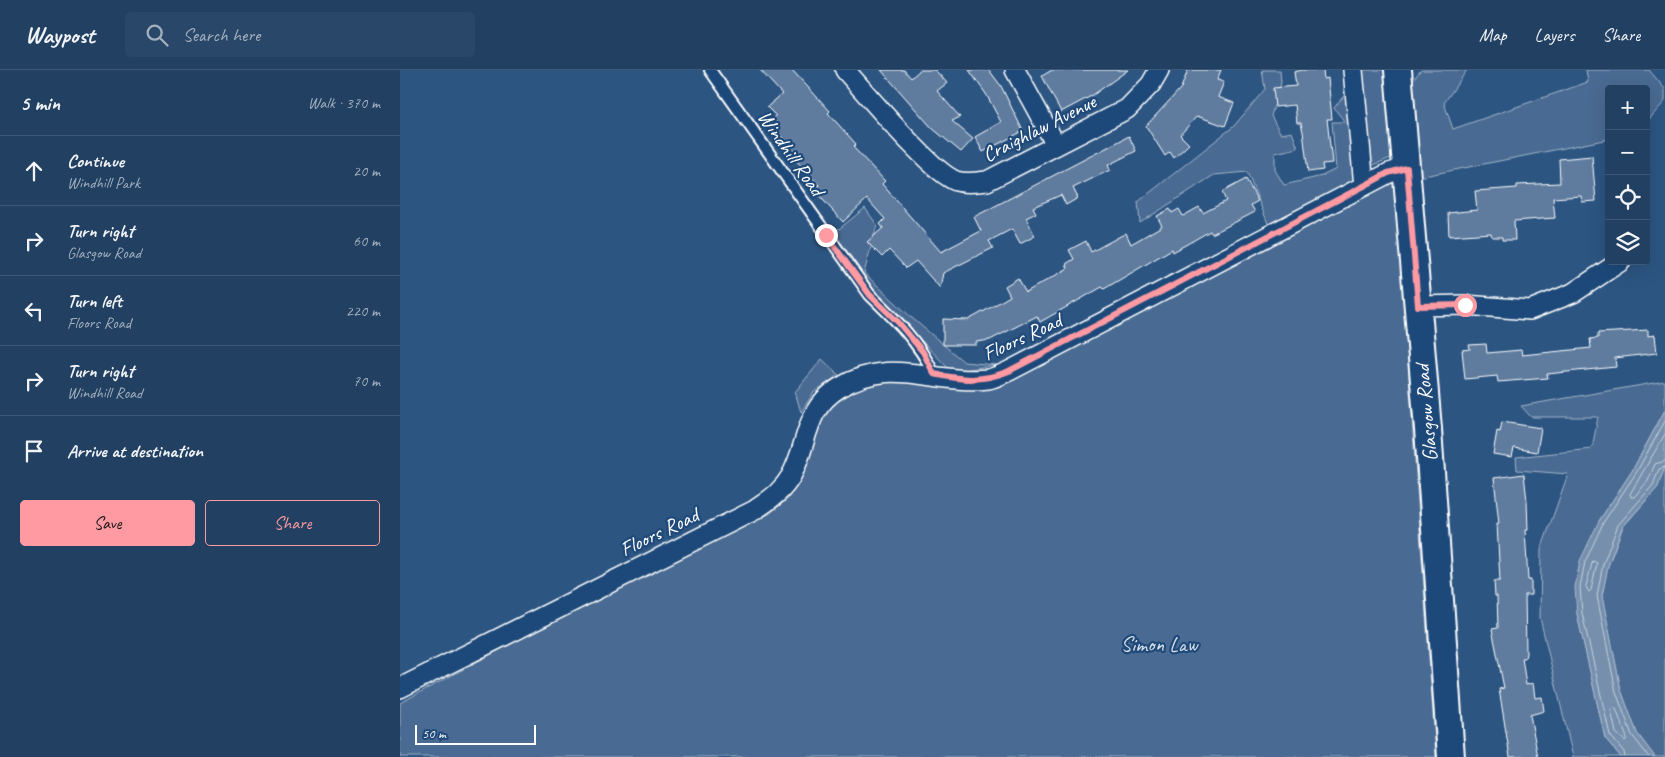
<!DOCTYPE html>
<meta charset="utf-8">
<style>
body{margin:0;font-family:Caveat,sans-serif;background:#294768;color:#f1f3f6}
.controls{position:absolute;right:15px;top:15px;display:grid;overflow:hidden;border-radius:5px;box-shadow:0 5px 20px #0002}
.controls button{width:45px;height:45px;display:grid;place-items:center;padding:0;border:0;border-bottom:1px solid #3e5977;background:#214062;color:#f1f3f6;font:25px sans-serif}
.scale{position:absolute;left:15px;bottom:12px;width:121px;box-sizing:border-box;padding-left:5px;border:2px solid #fff;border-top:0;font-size:14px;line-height:18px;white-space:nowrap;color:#fff;-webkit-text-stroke:4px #1f4a7a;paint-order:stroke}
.stop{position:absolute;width:15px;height:15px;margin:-11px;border:4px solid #ff9aa2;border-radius:50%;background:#fff}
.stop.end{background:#ff9aa2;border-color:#fff;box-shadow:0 1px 5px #0008}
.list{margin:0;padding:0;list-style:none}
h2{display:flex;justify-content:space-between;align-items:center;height:65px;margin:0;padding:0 20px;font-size:21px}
h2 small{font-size:16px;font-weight:400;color:#a2afbe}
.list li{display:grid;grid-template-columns:32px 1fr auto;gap:15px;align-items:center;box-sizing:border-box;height:70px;padding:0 20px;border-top:1px solid #3e5977}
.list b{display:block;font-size:19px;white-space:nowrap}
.list p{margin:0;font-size:16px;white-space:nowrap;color:#a2afbe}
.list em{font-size:16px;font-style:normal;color:#a2afbe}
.actions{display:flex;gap:10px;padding:15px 20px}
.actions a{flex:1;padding:11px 0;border:1px solid #ff9aa2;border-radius:5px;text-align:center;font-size:18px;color:#ff9aa2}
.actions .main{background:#ff9aa2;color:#111}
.icon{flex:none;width:28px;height:28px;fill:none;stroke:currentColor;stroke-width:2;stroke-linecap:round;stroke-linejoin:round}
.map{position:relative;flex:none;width:1265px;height:687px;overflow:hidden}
header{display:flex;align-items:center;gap:30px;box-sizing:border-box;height:70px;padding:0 25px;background:#214062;border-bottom:1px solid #3e5977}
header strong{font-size:24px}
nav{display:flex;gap:28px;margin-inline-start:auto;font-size:18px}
.search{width:350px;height:45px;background:#294768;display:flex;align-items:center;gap:12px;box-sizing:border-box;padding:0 18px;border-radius:5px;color:#a2afbe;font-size:19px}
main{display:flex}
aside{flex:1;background:#214062}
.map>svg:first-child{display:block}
</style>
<header>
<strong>Waypost</strong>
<div class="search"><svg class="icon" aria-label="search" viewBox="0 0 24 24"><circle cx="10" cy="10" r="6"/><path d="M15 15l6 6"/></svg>Search here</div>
<nav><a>Map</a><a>Layers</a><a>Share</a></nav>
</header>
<main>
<aside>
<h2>5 min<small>Walk · 370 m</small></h2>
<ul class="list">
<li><svg class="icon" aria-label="ahead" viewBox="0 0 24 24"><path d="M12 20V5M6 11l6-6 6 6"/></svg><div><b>Continue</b><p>Windhill Park</p></div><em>20 m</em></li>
<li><svg class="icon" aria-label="right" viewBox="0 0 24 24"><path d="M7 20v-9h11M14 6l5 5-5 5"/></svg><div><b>Turn right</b><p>Glasgow Road</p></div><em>60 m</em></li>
<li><svg class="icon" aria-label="left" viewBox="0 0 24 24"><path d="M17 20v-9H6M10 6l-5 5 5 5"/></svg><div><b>Turn left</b><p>Floors Road</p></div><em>220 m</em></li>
<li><svg class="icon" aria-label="right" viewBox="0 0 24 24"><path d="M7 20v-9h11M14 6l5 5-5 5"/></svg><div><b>Turn right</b><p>Windhill Road</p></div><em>70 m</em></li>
<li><svg class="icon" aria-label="arrive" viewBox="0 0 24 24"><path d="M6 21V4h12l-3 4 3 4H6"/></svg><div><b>Arrive at destination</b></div></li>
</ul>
<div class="actions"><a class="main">Save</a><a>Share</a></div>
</aside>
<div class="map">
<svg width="1265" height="687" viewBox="0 0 1265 687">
<rect width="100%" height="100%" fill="#2c5582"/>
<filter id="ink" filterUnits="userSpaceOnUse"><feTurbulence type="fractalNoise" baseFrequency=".02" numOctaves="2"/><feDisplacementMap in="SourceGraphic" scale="10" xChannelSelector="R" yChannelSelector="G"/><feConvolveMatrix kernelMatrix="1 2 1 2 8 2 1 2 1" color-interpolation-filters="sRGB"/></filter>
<g filter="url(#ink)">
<g fill="#486b92" stroke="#a4b5c8">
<path d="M862 0H880L881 13 871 46 881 64 892 62 898 78 875 83V100L884 115 922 106 936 99 932 52H945L934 38 947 22 957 109 869 156 847 102 814 105 740 153 738 132 834 56 865 19Z"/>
<path d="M962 0H988L993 87 971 96Z"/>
<path d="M1021 0H1067L1044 33 1053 59 1188 12 1186 0H1249L1265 19V31L1246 53V19H1209V69L1019 107 1012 11Z"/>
<path d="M995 110 1036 687H0V633L116 571 369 444 388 429 424 341 437 330 470 310 492 308 566 319 596 317 667 282Z"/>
<path d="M465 138 477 155 464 203 512 248 564 292 596 295 556 301 548 298 468 215 428 158 439 159Z"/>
<path d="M422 289 439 305 414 322 401 342 395 322Z"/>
<path d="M1265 311V340L1232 401 1199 451 1177 544 1205 668 1221 687H1173L1140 548 1141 480 1168 404 1117 400 1116 387 1192 379 1198 347H1131L1121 336Z"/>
<path d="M1265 396V687H1255L1237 663 1221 620 1202 526 1208 496 1223 457 1258 417Z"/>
</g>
<path fill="#748fad" stroke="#acbcce" d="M1265 340V396L1258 417 1222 457 1208 496 1202 526 1221 620 1237 663 1255 687H1221L1205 668 1177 544 1175 517 1180 491 1199 451 1232 401Z"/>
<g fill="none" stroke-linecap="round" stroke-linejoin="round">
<g stroke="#c7d2de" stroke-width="1">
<path d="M1265 364 1230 424 1231 427H1234L1248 411 1255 394 1265 391"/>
<path d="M1193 491 1197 493 1191 520 1189 522 1186 517Z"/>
<path d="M1213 638 1216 639 1227 668 1225 671 1216 663 1211 640Z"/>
<path d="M1225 687 1224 682 1210 665 1182 543 1180 517 1185 492 1203 453 1236 403 1265 351"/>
<path d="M1249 687 1232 665 1216 622 1197 526 1203 494 1218 455 1253 415 1259 399 1265 397"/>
</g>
</g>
<g fill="#5e7c9f" stroke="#fff">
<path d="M360 0H392L430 41 428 43 456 74 453 77 485 111 482 114 541 182 581 161 574 147 729 66 736 81 708 95 710 100 673 118 678 128 666 135 661 125 633 137 636 143 626 148 635 166 620 174 612 159 589 171 593 178 543 203 540 218 516 191 506 198 489 180 482 187 467 172 483 158 480 154 485 149 467 129 443 152 414 120 419 115 391 85 394 81 369 53 376 46 367 37 382 24Z"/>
<path d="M481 0H504L511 8 520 0H535L547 13 537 21 560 47 552 51 573 69 561 82 532 58Z"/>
<path d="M569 0H589L601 16 623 61 583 82 575 67 601 52 586 24Z"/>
<path d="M652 0H728L693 25 661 42 642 6Z"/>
<path d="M788 0H821L817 10 824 12 818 27 834 33 825 56 797 46 780 65 789 74 774 88 770 82 765 86 746 56 781 18Z"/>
<path d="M902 0H923L924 9 928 8 932 49H927L932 93 922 94 923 100 908 102 903 62 901 53H897L895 35 875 37 873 18 896 16 894 2Z"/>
<path d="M1192 86 1196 131 1182 132 1181 126 1153 128 1155 148 1114 151 1115 170H1102V167H1092L1091 163 1049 166 1048 143 1077 140 1075 121 1117 118V115L1160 113 1159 89Z"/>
<path d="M846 109 858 131 851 135 855 142 812 164 810 161 773 182 772 179 704 219 702 217 640 252 637 246 590 270 576 272V275H543V249L568 250 588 239 610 226 605 216 618 208 626 222 658 204 668 198 666 194 674 189 669 180 686 171 691 182 726 163 731 174 762 156 757 146 770 139 772 143 779 139 783 146 799 137 803 143 826 131 822 122Z"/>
<path d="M1248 260V266L1255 265 1257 283 1215 288 1216 297 1147 304 1148 308 1098 312 1097 306 1065 309 1062 280 1070 279 1069 275 1086 274 1087 283 1121 280 1122 285 1191 278 1190 269 1198 268V263Z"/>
<path d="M1102 352 1141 358 1137 382 1114 378 1112 387 1093 384 1097 361 1100 362Z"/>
<path d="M1124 404 1127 431 1128 460H1125L1128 510H1131V525H1125L1126 583 1125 588H1122L1126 615 1133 613 1135 628 1142 627 1144 641 1130 645 1138 687H1110L1099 619 1104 618 1092 559 1098 558 1097 526H1095L1094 511H1100L1097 454H1099L1094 408Z"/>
</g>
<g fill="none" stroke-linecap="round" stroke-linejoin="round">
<defs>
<path id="service" d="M310 0 470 225C496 250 518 271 534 304"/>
<g id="minor">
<path d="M445 0C467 24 531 102 556 111 566 114 577 112 587 111L727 39 751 14 759 0"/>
<path d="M615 0 656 75"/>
<path d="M953 0 964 116"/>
<path d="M1018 236 1065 235 1130 240 1173 223 1221 191"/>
<path d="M0 618 355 440C369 430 382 422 391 406 409 374 403 340 439 318 492 285 533 315 588 309 595 308 602 304 609 301L964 116 989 103 1007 98"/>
</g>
<path id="secondary" d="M998 0 1028 359 1051 687"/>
</defs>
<use href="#service" stroke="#fff" stroke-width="14"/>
<use href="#minor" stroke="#fff" stroke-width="22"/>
<use href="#secondary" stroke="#fff" stroke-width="30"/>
<use href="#service" stroke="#1f4a7a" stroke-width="10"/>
<use href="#minor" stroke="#1f4a7a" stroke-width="19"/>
<use href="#secondary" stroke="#1f4a7a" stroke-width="26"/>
</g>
</g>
<g fill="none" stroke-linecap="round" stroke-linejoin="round" filter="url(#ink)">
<path stroke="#ff9aa2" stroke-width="6" d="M426 165 470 225 498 252 523 282 534 304C562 310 582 312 609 301L964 116 988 103 1007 98 1018 236 1065 235"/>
</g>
<g text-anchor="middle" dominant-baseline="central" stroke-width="4.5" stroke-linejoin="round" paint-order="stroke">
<g font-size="21" fill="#fff" stroke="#1f4a7a">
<text transform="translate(639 58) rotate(-27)">Craighlaw Avenue</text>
<text transform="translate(391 83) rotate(55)">Windhill Road</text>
<text transform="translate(622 267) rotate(-25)">Floors Road</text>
<text transform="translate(1026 343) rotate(-95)">Glasgow Road</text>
<text transform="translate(259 462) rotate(-26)">Floors Road</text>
</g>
<g font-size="21" fill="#dae1e9" stroke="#1f4a7a">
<text x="759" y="574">Simon Law</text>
</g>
</g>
</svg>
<div class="controls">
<button>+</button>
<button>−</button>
<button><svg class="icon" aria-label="locate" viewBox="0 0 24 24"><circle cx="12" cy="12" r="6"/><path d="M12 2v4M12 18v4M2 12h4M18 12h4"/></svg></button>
<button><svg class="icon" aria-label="layers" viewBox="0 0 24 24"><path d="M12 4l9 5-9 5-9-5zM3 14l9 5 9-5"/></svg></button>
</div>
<div class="scale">50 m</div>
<div class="stop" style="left:1065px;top:235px"></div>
<div class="stop end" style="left:426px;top:165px"></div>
</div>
</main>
